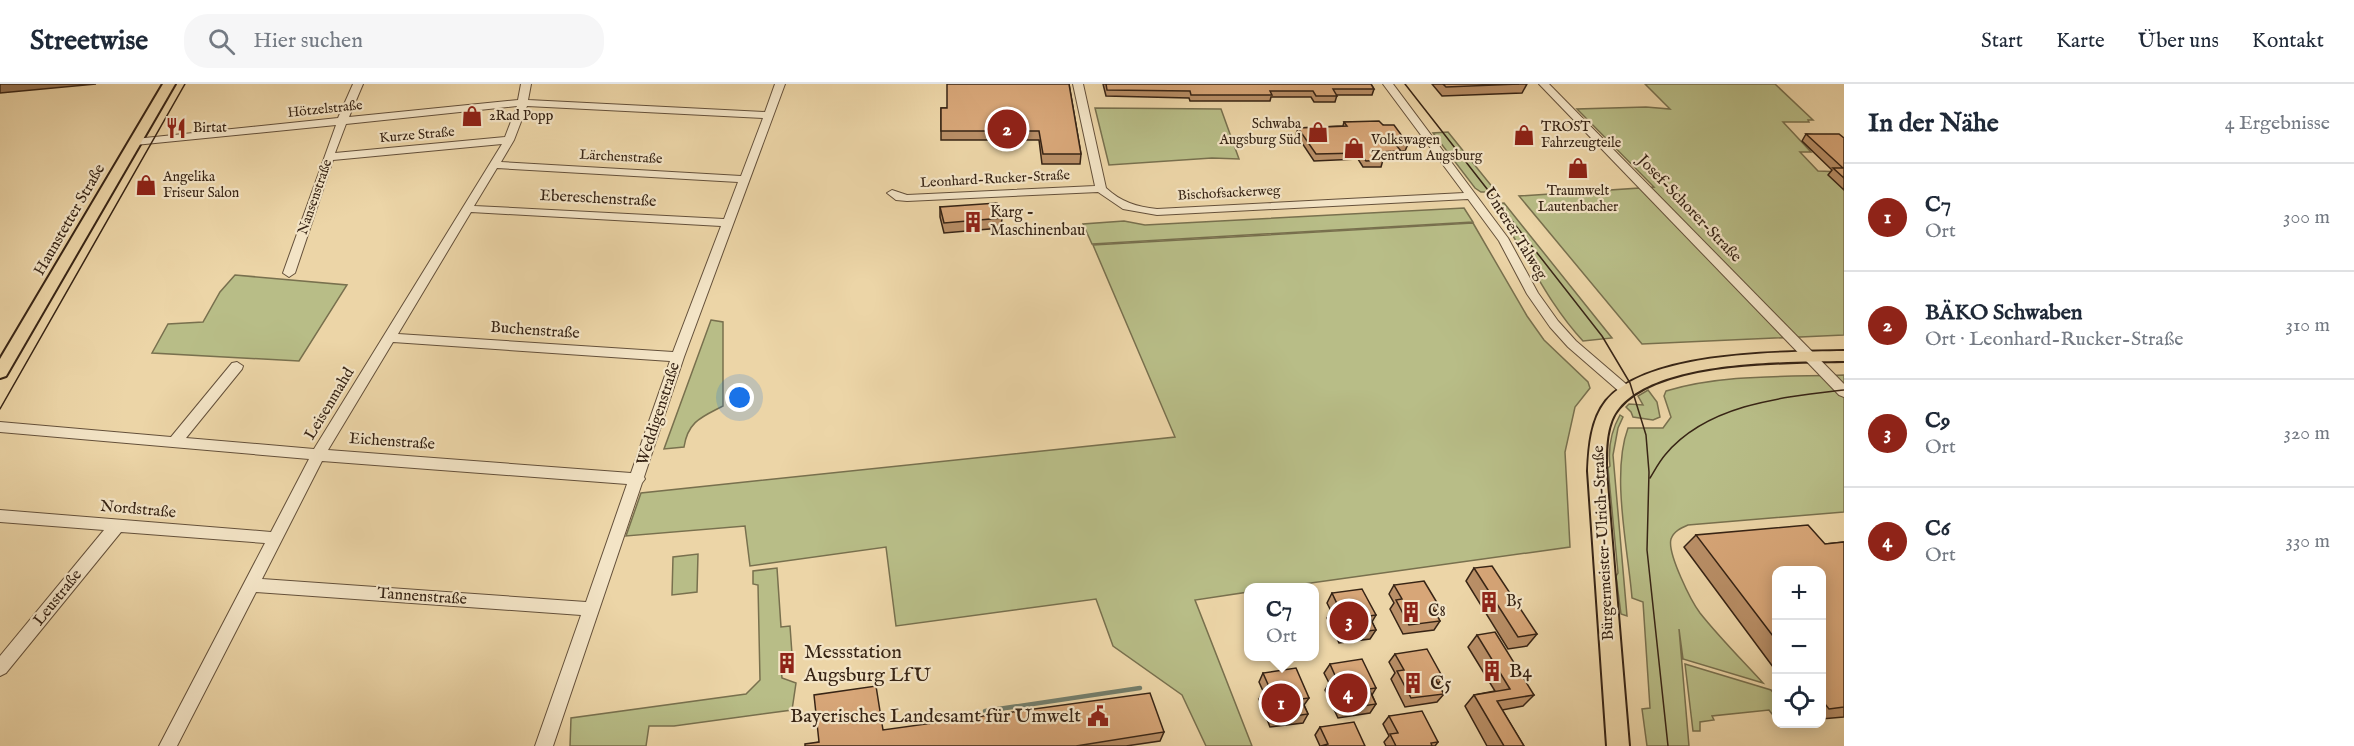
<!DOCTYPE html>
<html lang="de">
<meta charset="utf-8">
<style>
body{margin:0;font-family:"IM FELL English",serif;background:#f6f6f7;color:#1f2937}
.controls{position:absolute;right:18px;bottom:18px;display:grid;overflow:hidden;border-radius:12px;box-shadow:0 3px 15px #0003}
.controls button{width:54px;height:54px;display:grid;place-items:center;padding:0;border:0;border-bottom:2px solid #e0e1e3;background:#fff;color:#1f2937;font:30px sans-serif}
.you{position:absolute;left:740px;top:314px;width:21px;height:21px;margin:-15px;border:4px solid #fff;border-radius:50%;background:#1a73e8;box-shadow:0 0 0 9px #1a73e833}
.badge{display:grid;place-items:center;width:39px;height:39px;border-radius:50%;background:#8f2418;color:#fff;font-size:20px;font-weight:700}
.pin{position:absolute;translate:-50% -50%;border:3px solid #fff;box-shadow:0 2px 6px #0006}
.popup{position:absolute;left:1244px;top:499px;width:75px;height:78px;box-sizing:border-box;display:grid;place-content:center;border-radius:12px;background:#fff;filter:drop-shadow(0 2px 4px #0005);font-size:20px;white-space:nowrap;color:#747a83}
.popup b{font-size:22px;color:#1f2937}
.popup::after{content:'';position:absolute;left:50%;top:100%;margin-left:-12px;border:12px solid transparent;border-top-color:#fff}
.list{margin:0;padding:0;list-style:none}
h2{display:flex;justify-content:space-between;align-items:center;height:78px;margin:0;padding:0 24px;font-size:26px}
h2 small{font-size:20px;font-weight:400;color:#747a83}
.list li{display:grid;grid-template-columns:39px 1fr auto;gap:18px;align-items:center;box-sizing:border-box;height:108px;padding:0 24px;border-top:2px solid #e0e1e3}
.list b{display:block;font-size:22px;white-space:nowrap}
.list p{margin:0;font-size:20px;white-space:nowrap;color:#747a83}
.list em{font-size:20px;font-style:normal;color:#747a83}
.icon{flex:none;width:33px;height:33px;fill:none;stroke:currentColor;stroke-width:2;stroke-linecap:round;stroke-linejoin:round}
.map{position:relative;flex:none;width:1844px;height:662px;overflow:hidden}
header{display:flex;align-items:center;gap:36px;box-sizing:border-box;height:84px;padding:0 30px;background:#fff;border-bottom:2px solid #e0e1e3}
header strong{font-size:28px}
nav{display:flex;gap:33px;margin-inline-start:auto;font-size:21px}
.search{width:420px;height:54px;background:#f6f6f7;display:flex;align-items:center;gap:15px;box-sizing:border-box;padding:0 21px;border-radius:24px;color:#747a83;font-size:22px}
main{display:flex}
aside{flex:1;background:#fff}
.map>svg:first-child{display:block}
</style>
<header>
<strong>Streetwise</strong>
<div class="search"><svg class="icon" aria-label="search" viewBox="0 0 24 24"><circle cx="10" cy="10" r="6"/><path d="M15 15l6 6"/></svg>Hier suchen</div>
<nav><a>Start</a><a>Karte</a><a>Über uns</a><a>Kontakt</a></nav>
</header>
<main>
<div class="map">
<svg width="1844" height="662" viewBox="0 0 1844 662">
<rect width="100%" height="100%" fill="#ecd5a7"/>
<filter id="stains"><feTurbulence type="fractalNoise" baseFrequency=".00333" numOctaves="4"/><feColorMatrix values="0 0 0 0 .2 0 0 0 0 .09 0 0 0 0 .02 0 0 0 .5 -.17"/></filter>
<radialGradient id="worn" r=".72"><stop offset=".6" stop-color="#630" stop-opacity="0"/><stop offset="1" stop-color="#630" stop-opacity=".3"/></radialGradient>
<g fill="#b8bd87" stroke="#78704e" stroke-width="1.5">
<path d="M1645 0H1775L1813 36H1808L1809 38H1783L1811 68H1800L1818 87 1844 88V251L1642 260 1519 112 1654 103 1577 25 1646 23 1670 25Z"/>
<path d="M1095 24 1221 25 1239 75 1212 74 1109 81Z"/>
<path d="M1448 48 1494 105V108H1481L1475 104 1433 49Z"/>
<path d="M1504 119 1612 254 1583 257C1544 215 1525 165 1492 120Z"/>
<path d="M1464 124 1473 138 1092 160 1083 140 1124 137 1145 141Z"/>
<path d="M1473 139 1527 232 1544 256 1588 298 1590 304 1575 323 1565 368 1570 463 1282 503 1248 504V508L1195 516 1252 662H1206L1182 611 1113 562 1096 515 896 542 886 463 750 482 745 442 626 452 641 409 1175 353 1093 161Z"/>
<path d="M235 191 347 201 299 277 152 269 168 240 203 238 220 208Z"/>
<path d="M711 236 723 238V322C702 333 688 337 684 363L664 365Z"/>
<path d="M1844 291V428L1688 441C1681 444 1674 447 1671 455 1667 469 1691 517 1700 529 1719 553 1742 576 1763 599L1683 575 1679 545 1689 662H1647L1642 625 1650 624 1643 518 1632 514C1628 465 1611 390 1628 344H1663L1671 333 1664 312 1666 307C1723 290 1785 293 1844 291Z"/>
<path d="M1648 306 1657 318 1660 333 1653 336 1633 333 1631 328 1626 323 1629 320 1643 321 1638 312Z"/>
<path d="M1620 331 1623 333 1618 344 1613 371 1627 532 1621 530 1616 492 1618 489 1608 384 1610 382C1608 364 1611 347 1620 331Z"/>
<path d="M698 470 697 508 672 511 673 473Z"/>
<path d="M777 484 781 543 790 542 792 570 780 572 782 594 796 599 792 626 674 642H649L646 662H570L571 634 746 610 760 596 758 501 753 500V487Z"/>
<path d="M1685 580 1771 606 1776 612V630H1772L1769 626 1712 632 1714 636 1700 638V647H1693Z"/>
</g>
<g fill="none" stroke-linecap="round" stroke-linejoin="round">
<path stroke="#727d6b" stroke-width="4.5" d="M985 627 1140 604"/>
<defs>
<g id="minor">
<path d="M353 0H363L349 33 518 16 521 0H531L528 16 765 28 775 0H785L684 273 644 393 645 395 642 399 553 662H535L581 531 256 508 177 662H159L265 459 121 448 6 589 0 592V572L104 446 0 438V426L271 448 309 375 0 348V338L171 353 232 279 237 278 243 282 242 285 186 354 314 365 502 60 333 76 295 189 289 193 283 189 336 41 135 61 130 58 135 55 338 34ZM517 22 505 53 335 69 346 40ZM527 22 763 34 741 92 501 78 514 56ZM497 84 738 98 724 135 474 122ZM471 128 721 142 673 268 398 250ZM393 258 670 277 631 389 328 366ZM322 377 627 400 586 518 262 495Z"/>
<path d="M1073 0H1083L1106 104C1121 118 1137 123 1157 125L1464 109 1383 0H1393L1508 154 1538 209 1558 237 1576 257 1633 306 1626 311 1621 309 1568 263 1550 243 1527 210 1499 157 1468 115 1157 131 1123 125 1098 108 907 117 896 116 887 109 892 106 907 111 1095 102Z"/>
<path d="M1539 0H1549L1844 300V313L1839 311Z"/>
</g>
<g id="major">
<path d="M163 0H175L6 292 0 294V275Z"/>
<path d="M1844 267V277C1784 278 1659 276 1619 324 1605 340 1606 368 1606 387L1629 662H1607L1588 387C1589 363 1591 336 1606 317 1647 267 1783 268 1844 267Z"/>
</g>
</defs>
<use href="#minor" stroke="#64503a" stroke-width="2"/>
<use href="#major" stroke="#372415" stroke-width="4"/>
<use href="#minor" fill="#f3e4c6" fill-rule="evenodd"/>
<use href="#major" fill="#ecd5a7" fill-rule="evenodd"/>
<g stroke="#372415" stroke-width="1.5">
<path d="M1405 0 1602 252 1630 299 1646 351 1649 388 1647 466 1668 662"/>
<path d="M0 325 185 0"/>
<path d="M1650 394C1655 386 1659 378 1665 371 1707 320 1784 313 1844 306"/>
</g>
</g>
<g fill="#b98f67" stroke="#372415" stroke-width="1.5">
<path d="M1069 0 1081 70 1080 80H1042L1039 56H941V24H947Z"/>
<path d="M1103 0H1371L1374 5 1372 11H1337L1335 18H1314L1311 13H1271L1270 17H1190L1189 14 1106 12Z"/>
<path d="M1432 0H1527L1522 9 1442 12Z"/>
<path d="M1344 38 1383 41 1408 60 1405 67H1401L1398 73 1382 74 1383 76 1381 83H1363L1358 75 1314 77 1296 50 1298 44 1343 42Z"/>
<path d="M1806 50 1844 54V106L1828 91 1832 86 1802 57Z"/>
<path d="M940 123 1002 134 1001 144 944 149 940 133Z"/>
<path d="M1696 451 1825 460 1844 458V633L1821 635V486H1776V587L1684 463Z"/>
<path d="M1474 484 1537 550 1527 562 1508 565 1466 497Z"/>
<path d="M1394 501 1439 522 1435 528 1440 537 1434 546 1403 550 1390 525 1394 519 1389 510Z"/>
<path d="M1332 509 1376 531 1372 538 1376 546 1370 555 1339 559 1327 534 1331 527 1327 519Z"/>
<path d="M1477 551 1534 611 1523 622 1502 626 1524 662H1487L1465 622 1474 611 1495 607 1468 563Z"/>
<path d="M1395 570 1443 594 1438 600 1444 610 1437 618 1405 623 1391 595 1395 589 1389 578Z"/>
<path d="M1330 580 1376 604 1372 611 1376 620 1370 629 1338 634 1325 606 1329 599 1324 589Z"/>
<path d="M1263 589 1309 614 1304 621 1308 630 1303 639 1270 643 1259 615 1263 607 1259 598Z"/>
<path d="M1389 632 1438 658 1435 662H1386L1384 658 1389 652 1383 640Z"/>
<path d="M1320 643 1365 662H1320L1315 651Z"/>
<path d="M883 646 1164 648 1160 657 1126 662H805L819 658Z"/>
</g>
<path fill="#967454" stroke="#372415" stroke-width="1.5" d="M0 0H96L0 9Z"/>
<g fill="#d7a678" stroke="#372415" stroke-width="1.5">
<path d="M947 0H1069L1081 70H1043L1039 47H941V24H947Z"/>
<path d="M1106 0H1371L1374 5H1333L1337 12H1316L1313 7H1270L1272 11H1191L1190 7 1107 6Z"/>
<path d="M1443 0H1519L1446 3Z"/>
<path d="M1379 37 1383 41H1394L1408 60 1396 61 1401 67 1377 68 1383 76 1366 77 1360 69 1316 70 1298 44 1347 42 1344 38Z"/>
<path d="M1806 50H1839L1844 54V94L1833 84H1843Z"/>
<path d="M997 119 1002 134 944 139 940 123Z"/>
<path d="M1808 441 1825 460 1844 458V623L1829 625 1821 615V486H1776V556L1696 451Z"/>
<path d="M1492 482 1537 550 1518 553 1474 484Z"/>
<path d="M1424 497 1439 522 1432 523 1440 537 1409 541 1396 516 1402 515 1394 501Z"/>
<path d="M1362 505 1376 531 1369 532 1376 546 1344 550 1332 525 1339 524 1332 509Z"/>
<path d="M1495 548 1534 611 1497 617 1524 662H1504L1474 611 1510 605 1477 551Z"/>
<path d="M1427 565 1443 594 1435 595 1444 610 1411 614 1397 587 1404 586 1395 570Z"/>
<path d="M1362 575 1376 604 1369 605 1376 620 1344 625 1330 597 1337 596 1330 580Z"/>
<path d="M1296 584 1309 614 1301 615 1308 630 1275 635 1263 606 1270 605 1263 589Z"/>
<path d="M876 602 883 646 1150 609 1164 648 1076 662H805V660L819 658 814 611Z"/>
<path d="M1422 627 1438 658 1431 659 1432 662H1396L1390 650 1398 649 1389 632Z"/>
<path d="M1354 638 1365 662H1321L1328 660 1320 643Z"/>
</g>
<defs>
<symbol id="shop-bare" viewBox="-9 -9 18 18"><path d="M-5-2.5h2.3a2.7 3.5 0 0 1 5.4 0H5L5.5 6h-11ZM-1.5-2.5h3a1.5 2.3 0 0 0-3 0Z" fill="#8f2418" stroke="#f3e4c6" stroke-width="2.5" paint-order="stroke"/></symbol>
<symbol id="restaurant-bare" viewBox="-9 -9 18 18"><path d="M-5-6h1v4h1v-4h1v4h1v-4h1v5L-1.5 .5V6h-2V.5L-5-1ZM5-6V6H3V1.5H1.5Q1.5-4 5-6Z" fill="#8f2418" stroke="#f3e4c6" stroke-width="2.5" paint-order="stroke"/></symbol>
<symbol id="building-bare" viewBox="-9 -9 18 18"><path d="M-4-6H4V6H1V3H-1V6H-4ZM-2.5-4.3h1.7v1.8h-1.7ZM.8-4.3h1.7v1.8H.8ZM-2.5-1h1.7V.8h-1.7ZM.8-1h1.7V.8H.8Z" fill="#8f2418" stroke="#f3e4c6" stroke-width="2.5" paint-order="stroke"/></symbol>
<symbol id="civic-bare" viewBox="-9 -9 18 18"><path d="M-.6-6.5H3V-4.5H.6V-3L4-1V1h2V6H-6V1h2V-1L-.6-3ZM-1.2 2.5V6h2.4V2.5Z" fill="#8f2418" stroke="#f3e4c6" stroke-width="2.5" paint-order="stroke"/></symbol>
</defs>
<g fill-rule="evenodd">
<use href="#shop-bare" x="457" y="17" width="30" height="30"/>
<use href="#restaurant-bare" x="161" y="29" width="30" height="30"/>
<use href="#shop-bare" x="1303" y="33" width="30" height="30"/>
<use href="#shop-bare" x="1509" y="36" width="30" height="30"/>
<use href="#shop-bare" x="1339" y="49" width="30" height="30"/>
<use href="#shop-bare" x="1563" y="69" width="30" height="30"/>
<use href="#shop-bare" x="131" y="86" width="30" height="30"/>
<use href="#building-bare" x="958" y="123" width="30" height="30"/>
<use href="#building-bare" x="1474" y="503" width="30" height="30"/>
<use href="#building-bare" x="1396" y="513" width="30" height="30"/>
<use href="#building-bare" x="772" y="564" width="30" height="30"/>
<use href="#building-bare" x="1477" y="572" width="30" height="30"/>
<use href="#building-bare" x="1398" y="584" width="30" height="30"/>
<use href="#civic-bare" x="1083" y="617" width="30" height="30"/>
</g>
<g text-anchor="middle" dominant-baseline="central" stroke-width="4.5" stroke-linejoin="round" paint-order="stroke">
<g font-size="14" fill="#372415" stroke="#f3e4c6">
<text transform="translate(325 25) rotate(-6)">Hötzelstraße</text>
<text transform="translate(417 51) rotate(-5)">Kurze Straße</text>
<text transform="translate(621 73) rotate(3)">Lärchenstraße</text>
<text transform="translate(995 95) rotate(-3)">Leonhard-Rucker-Straße</text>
<text transform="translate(1229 109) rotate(-3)">Bischofsackerweg</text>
<text transform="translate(315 113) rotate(-71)">Nansenstraße</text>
</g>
<g font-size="14" fill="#372415" stroke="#f3e4c6" text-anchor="start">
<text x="489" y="32">2Rad Popp</text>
<text x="1301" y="40" text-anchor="end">Schwaba<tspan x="1301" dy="16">Augsburg Süd</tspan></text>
<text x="1541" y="43">TROST<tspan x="1541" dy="16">Fahrzeugteile</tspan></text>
<text x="193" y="44">Birtat</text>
<text x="1371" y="56">Volkswagen<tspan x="1371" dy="16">Zentrum Augsburg</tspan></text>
<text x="163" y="93">Angelika<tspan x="163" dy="16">Friseur Salon</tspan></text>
<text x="1578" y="107" text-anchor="middle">Traumwelt<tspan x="1578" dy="16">Lautenbacher</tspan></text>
</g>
<g font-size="16" fill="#372415" stroke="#f3e4c6">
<text transform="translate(598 115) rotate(3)">Ebereschenstraße</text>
<text transform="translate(1689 125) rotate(46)">Josef-Schorer-Straße</text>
<text transform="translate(70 136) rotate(-60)">Haunstetter Straße</text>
<text transform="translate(1515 150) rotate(58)">Unterer Talweg</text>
<text transform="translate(535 247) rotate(4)">Buchenstraße</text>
<text transform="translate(330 320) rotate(-59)">Leisenmahd</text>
<text transform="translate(659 330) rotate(-72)">Weddigenstraße</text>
<text transform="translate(392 358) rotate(4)">Eichenstraße</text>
<text transform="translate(138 426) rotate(5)">Nordstraße</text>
<text transform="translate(1604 459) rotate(-93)">Bürgermeister-Ulrich-Straße</text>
<text transform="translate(422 513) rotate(4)">Tannenstraße</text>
<text transform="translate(58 514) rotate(-51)">Leustraße</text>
</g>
<g font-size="16" fill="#372415" stroke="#f3e4c6" text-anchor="start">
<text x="990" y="129">Karg -<tspan x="990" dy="18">Maschinenbau</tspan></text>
<text x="1506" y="518">B5</text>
<text x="1428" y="528">C8</text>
</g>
<g font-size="20" fill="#372415" stroke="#f3e4c6" text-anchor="start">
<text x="804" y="568">Messstation<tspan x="804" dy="23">Augsburg LfU</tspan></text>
<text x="1509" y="587">B4</text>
<text x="1430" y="599">C5</text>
<text x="1081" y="632" text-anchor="end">Bayerisches Landesamt für Umwelt</text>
</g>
</g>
<rect width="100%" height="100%" filter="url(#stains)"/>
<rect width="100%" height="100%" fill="url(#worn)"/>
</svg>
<div class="controls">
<button>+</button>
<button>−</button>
<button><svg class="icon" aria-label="locate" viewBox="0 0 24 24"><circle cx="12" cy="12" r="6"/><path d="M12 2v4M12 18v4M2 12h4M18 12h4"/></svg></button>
</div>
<div class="you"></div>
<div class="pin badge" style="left:1281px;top:619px">1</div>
<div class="popup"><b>C7</b>Ort</div>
<div class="pin badge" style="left:1007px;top:45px">2</div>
<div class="pin badge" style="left:1349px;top:537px">3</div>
<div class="pin badge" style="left:1348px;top:609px">4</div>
</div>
<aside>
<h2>In der Nähe<small>4 Ergebnisse</small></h2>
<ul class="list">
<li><span class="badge">1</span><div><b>C7</b><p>Ort</p></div><em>300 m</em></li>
<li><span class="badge">2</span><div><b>BÄKO Schwaben</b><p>Ort · Leonhard-Rucker-Straße</p></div><em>310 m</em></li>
<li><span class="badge">3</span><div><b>C9</b><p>Ort</p></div><em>320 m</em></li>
<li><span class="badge">4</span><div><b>C6</b><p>Ort</p></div><em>330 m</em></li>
</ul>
</aside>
</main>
